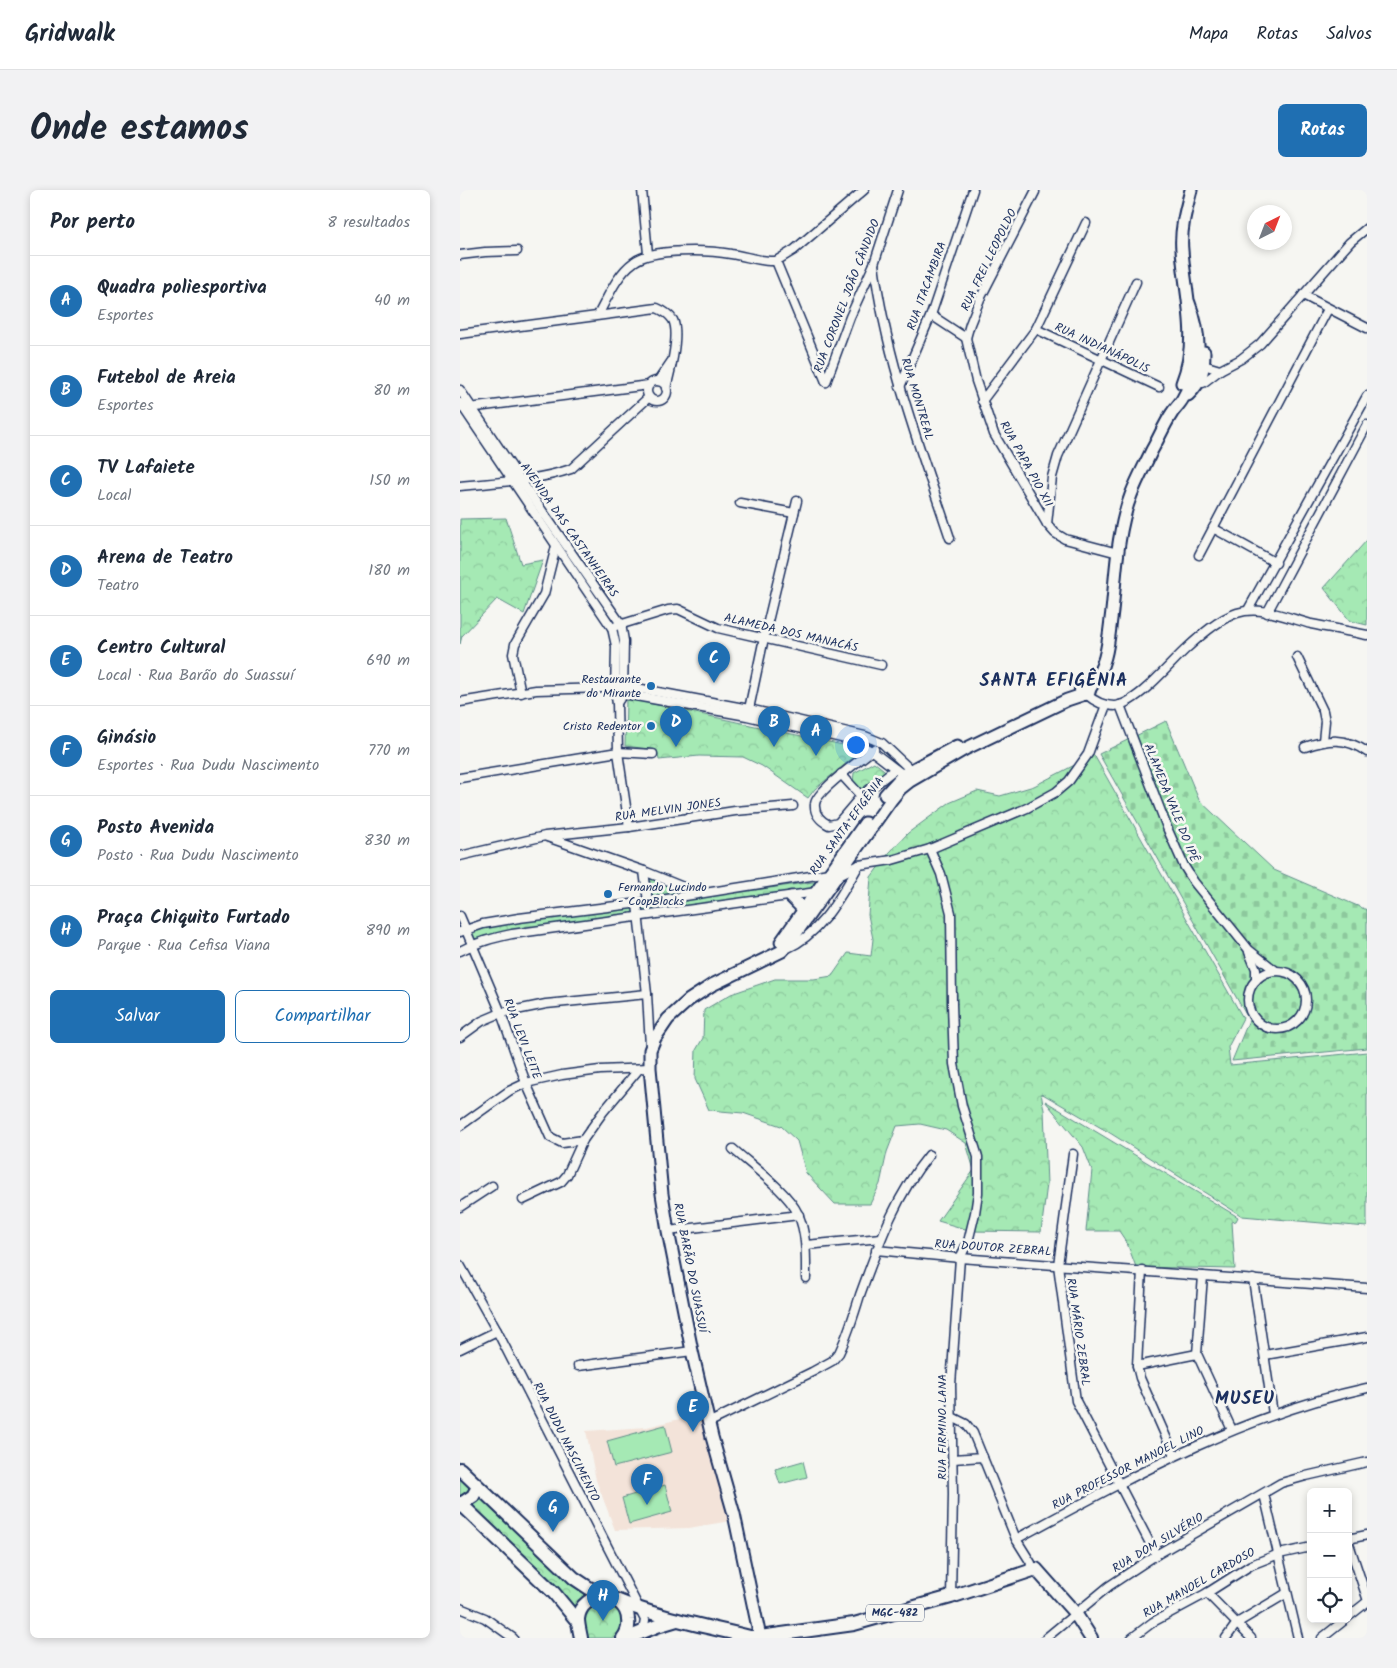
<!DOCTYPE html>
<html lang="pt">
<meta charset="utf-8">
<style>
body{margin:0;font-family:Kalam,sans-serif;background:#f2f2f3;color:#1f2937}
.controls{position:absolute;right:15px;bottom:15px;display:grid;overflow:hidden;border-radius:8px;box-shadow:0 2px 8px #0003}
.controls button{width:45px;height:45px;display:grid;place-items:center;padding:0;border:0;border-bottom:1px solid #e0e1e3;background:#fff;color:#1f2937;font:25px sans-serif}
.compass{position:absolute;left:787px;top:15px;width:45px;height:45px;border-radius:50%;background:#fff;box-shadow:0 2px 8px #0003;rotate:42deg}
.you{position:absolute;left:395px;top:554px;width:18px;height:18px;margin:-12px;border:4px solid #fff;border-radius:50%;background:#1a73e8;box-shadow:0 0 0 8px #1a73e833}
.badge{display:grid;place-items:center;width:32px;height:32px;border-radius:50%;background:#1f6fb2;color:#fff;font-size:16px;font-weight:700}
.pin{position:absolute;translate:-50% -41px;filter:drop-shadow(0 1px 2px #0008)}
.pin::after{content:'';position:absolute;top:26px;width:18px;height:15px;background:inherit;clip-path:polygon(0 0,100% 0,50% 100%)}
.list{margin:0;padding:0;list-style:none}
h2{display:flex;justify-content:space-between;align-items:center;height:65px;margin:0;padding:0 20px;font-size:21px}
h2 small{font-size:16px;font-weight:400;color:#747a83}
.list li{display:grid;grid-template-columns:32px 1fr auto;gap:15px;align-items:center;box-sizing:border-box;height:90px;padding:0 20px;border-top:1px solid #e0e1e3}
.list b{display:block;font-size:19px;white-space:nowrap}
.list p{margin:0;font-size:16px;white-space:nowrap;color:#747a83}
.list em{font-size:16px;font-style:normal;color:#747a83}
.actions{display:flex;gap:10px;padding:15px 20px}
.actions a{flex:1;padding:11px 0;border:1px solid #1f6fb2;border-radius:8px;text-align:center;font-size:18px;color:#1f6fb2}
.actions .main{background:#1f6fb2;color:#fff}
.icon{flex:none;width:28px;height:28px;fill:none;stroke:currentColor;stroke-width:2;stroke-linecap:round;stroke-linejoin:round}
.map{position:relative;flex:none;width:907px;height:1448px;overflow:hidden;border-radius:8px}
header{display:flex;align-items:center;gap:30px;box-sizing:border-box;height:70px;padding:0 25px;background:#fff;border-bottom:1px solid #e0e1e3}
header strong{font-size:24px}
nav{display:flex;gap:28px;margin-inline-start:auto;font-size:18px}
.intro{display:flex;align-items:center;justify-content:space-between;box-sizing:border-box;height:120px;padding:0 30px}
h1{margin:0;font-size:35px}
.button{padding:12px 22px;border-radius:8px;background:#1f6fb2;color:#fff;font-size:18px;font-weight:700}
main{display:flex;gap:30px;padding:0 30px}
aside{flex:1;background:#fff;border-radius:8px;box-shadow:0 2px 8px #0003}
.map>svg:first-child{display:block}
</style>
<header>
<strong>Gridwalk</strong>
<nav><a>Mapa</a><a>Rotas</a><a>Salvos</a></nav>
</header>
<div class="intro"><h1>Onde estamos</h1><a class="button">Rotas</a></div>
<main>
<aside>
<h2>Por perto<small>8 resultados</small></h2>
<ul class="list">
<li><span class="badge">A</span><div><b>Quadra poliesportiva</b><p>Esportes</p></div><em>40 m</em></li>
<li><span class="badge">B</span><div><b>Futebol de Areia</b><p>Esportes</p></div><em>80 m</em></li>
<li><span class="badge">C</span><div><b>TV Lafaiete</b><p>Local</p></div><em>150 m</em></li>
<li><span class="badge">D</span><div><b>Arena de Teatro</b><p>Teatro</p></div><em>180 m</em></li>
<li><span class="badge">E</span><div><b>Centro Cultural</b><p>Local · Rua Barão do Suassuí</p></div><em>690 m</em></li>
<li><span class="badge">F</span><div><b>Ginásio</b><p>Esportes · Rua Dudu Nascimento</p></div><em>770 m</em></li>
<li><span class="badge">G</span><div><b>Posto Avenida</b><p>Posto · Rua Dudu Nascimento</p></div><em>830 m</em></li>
<li><span class="badge">H</span><div><b>Praça Chiquito Furtado</b><p>Parque · Rua Cefisa Viana</p></div><em>890 m</em></li>
</ul>
<div class="actions"><a class="main">Salvar</a><a>Compartilhar</a></div>
</aside>
<div class="map">
<svg width="907" height="1448" viewBox="0 0 907 1448">
<defs>
<pattern id="forest-crowns" width="20" height="18" patternUnits="userSpaceOnUse" patternTransform="scale(1.25)"><rect width="20" height="18" fill="#a5e9b4"/><path d="M2 6a3 3 0 1 1 6 0M12 15a3 3 0 1 1 6 0" fill="none" stroke="#8dc89d"/></pattern>
<pattern id="cemetery-stones" width="16" height="16" patternUnits="userSpaceOnUse" patternTransform="scale(1.25)"><rect width="16" height="16" fill="#a5e9b4"/><path d="M2 7V4a2 2 0 0 1 4 0v3zM10 15v-3a2 2 0 0 1 4 0v3z" fill="#8dc89d"/></pattern>
</defs>
<rect width="100%" height="100%" fill="#f6f6f2"/>
<filter id="ink" filterUnits="userSpaceOnUse"><feTurbulence type="fractalNoise" baseFrequency=".02" numOctaves="2"/><feDisplacementMap in="SourceGraphic" scale="10" xChannelSelector="R" yChannelSelector="G"/><feConvolveMatrix kernelMatrix="1 2 1 2 8 2 1 2 1" color-interpolation-filters="sRGB"/></filter>
<g filter="url(#ink)">
<path fill="#f3e3d9" d="M244 1223 270 1331 229 1338 155 1340 136 1290 126 1241 187 1237Z"/>
<g fill="#a5e9b4" stroke="#608c89">
<path d="M205 1235 212 1262 154 1277 147 1251Z"/>
<path d="M343 1271 347 1287 320 1294 315 1279Z"/>
<path d="M205 1295 212 1322 169 1334 162 1308Z"/>
</g>
<g fill="url(#forest-crowns)" stroke="#608c89">
<path d="M46 328 61 374 83 370 64 424 37 409 2 446 0 454V329Z"/>
<path d="M907 350V435L890 431 864 398Z"/>
<path d="M166 508 392 557 400 562 355 599 348 608 302 576 283 567 239 566 199 570 197 560 165 556Z"/>
<path d="M634 565 783 828 768 857 770 875 907 862V1037L782 1026 650 943 581 903 584 920 587 994 581 1042 512 1041 478 1031 514 980 506 953 486 940 460 934 437 936 427 962 420 994 410 1014H375L346 983 337 951 321 936 283 923 249 920 235 889 236 860 243 848 244 820 271 804 315 789H354L372 786 388 763 411 766 413 749 408 725 411 687 429 663 448 643 489 613 517 601 540 606 574 596Z"/>
<path d="M414 572 428 583 409 598 402 600 394 595 393 591 394 583Z"/>
<path d="M189 687 229 702 188 706Z"/>
<path d="M360 691 354 699 181 726 180 716Z"/>
<path d="M176 714 177 724 15 753 10 741 43 732Z"/>
<path d="M585 911 778 1027 776 1031 772 1032 775 1079 676 1077 667 1053 659 1041H626L632 980 623 957Z"/>
<path d="M0 1288 108 1392 134 1408 117 1427 99 1400 0 1306Z"/>
<path d="M140 1414C163 1416 167 1430 158 1448H129C118 1435 125 1419 140 1414Z"/>
</g>
<path fill="url(#cemetery-stones)" stroke="#608c89" d="M706 531 739 610 814 680 907 720V858L772 871 789 830 639 564Z"/>
<g fill="none" stroke-linecap="round" stroke-linejoin="round">
<defs>
<g id="minor">
<path d="M182 0 188 64"/>
<path d="M575 2 520 109 510 134 506 148 516 191 534 244 587 334 595 343 605 349 658 363"/>
<path d="M0 65 25 62 57 61"/>
<path d="M316 71 366 192"/>
<path d="M414 74C426 169 460 258 490 348"/>
<path d="M843 105 907 138"/>
<path d="M138 125C148 107 157 84 174 72 192 58 249 60 271 64 286 66 301 72 316 71L334 60 404 0"/>
<path d="M471 125 506 148"/>
<path d="M576 139 699 197"/>
<path d="M0 144 197 118C204 121 209 124 213 130 220 144 210 183 206 198"/>
<path d="M760 180 781 169 800 154 890 52 907 38"/>
<path d="M198 191 211 172"/>
<circle cx="197" cy="201" r="10"/>
<path d="M366 192 390 127 414 74 438 0"/>
<path d="M735 193H743L760 180 740 174"/>
<path d="M440 197 471 125 513 0"/>
<path d="M0 200 60 289 161 434 164 451 163 504 157 513"/>
<path d="M522 211 576 139 626 33"/>
<path d="M0 213 152 438 156 456 155 503 157 513 158 562 169 637"/>
<path d="M9 218 189 195"/>
<path d="M0 296C37 292 76 291 111 279L189 207"/>
<path d="M280 313 334 323"/>
<path d="M587 334 592 287 598 266 676 92"/>
<path d="M753 338 816 373"/>
<path d="M739 365 868 119"/>
<path d="M788 420 907 206"/>
<path d="M807 423 907 235"/>
<path d="M156 436 208 420 218 419 258 438 421 475"/>
<path d="M837 467 863 521 865 531 863 551"/>
<path d="M61 503 53 464 55 454 84 404 96 356"/>
<path d="M159 503 287 526 390 550 412 561 446 587"/>
<path d="M626 504C634 511 643 516 654 516 677 515 710 473 727 458 741 445 759 429 777 423 800 415 828 428 851 434 870 438 888 441 907 445"/>
<path d="M0 512 76 500 145 498 155 494 289 519 405 546 422 553 453 582"/>
<path d="M660 515 708 640 724 676 734 692 789 760 816 781"/>
<path d="M289 519 304 448 337 311"/>
<path d="M845 557C869 549 885 547 907 562"/>
<path d="M414 559C403 568 356 601 355 614 354 624 361 631 369 635L378 633 401 606 435 579"/>
<path d="M381 584 401 606"/>
<path d="M0 588 158 562 193 564"/>
<path d="M87 647 184 681 238 703"/>
<path d="M470 659 481 684 491 723 492 814 494 874 502 916 518 967V1003L515 1023 508 1052 500 1068 491 1195 493 1304 491 1407"/>
<path d="M0 666 85 646 169 637 275 621 333 616"/>
<path d="M184 681 188 712"/>
<path d="M379 685 399 675 432 670 470 659 567 618 596 602 609 591 628 564 646 515"/>
<path d="M177 714 187 804 190 856"/>
<path d="M0 726 41 823 66 893 90 947 102 953 123 950"/>
<path d="M0 742 23 734 59 728 188 712 369 683"/>
<path d="M326 759C361 744 380 707 399 675"/>
<path d="M0 761C17 752 34 748 52 744L357 702"/>
<path d="M789 762 796 779V790"/>
<circle cx="817" cy="810" r="29"/>
<path d="M0 847 22 831 41 823 86 814 187 804"/>
<path d="M0 936 49 901 66 893 102 885 140 880 190 878"/>
<path d="M273 959C292 976 328 1002 338 1024 347 1044 346 1067 346 1088"/>
<path d="M613 964 598 1075 616 1211 696 1365"/>
<path d="M63 1010 101 992 107 985 123 950 143 922 179 879"/>
<path d="M0 1017 32 996"/>
<path d="M208 1041 339 1025"/>
<path d="M346 1055 421 1048"/>
<path d="M416 1060 500 1068 907 1098"/>
<path d="M0 1075 37 1141 185 1430 183 1441"/>
<path d="M682 1080 677 1176 680 1188 714 1265"/>
<path d="M743 1086 737 1164 772 1240"/>
<path d="M793 1089 813 1224"/>
<path d="M0 1159 37 1141"/>
<path d="M805 1165 907 1147"/>
<path d="M118 1176 232 1161"/>
<path d="M677 1176 737 1164"/>
<path d="M492 1227 506 1234 513 1243 556 1349 571 1373 570 1381"/>
<path d="M248 1233 352 1182 372 1171 379 1163C388 1144 394 1125 400 1105 418 1056 435 1006 469 965"/>
<path d="M493 1269 523 1267"/>
<path d="M804 1304 838 1448"/>
<path d="M556 1349C669 1288 781 1225 907 1198"/>
<path d="M888 1349 907 1345"/>
<path d="M888 1351 907 1408"/>
<path d="M747 1403 791 1448"/>
<path d="M0 1418 25 1428 53 1448"/>
<path d="M888 1427 907 1412"/>
<path d="M586 1448 649 1396 696 1365 821 1293 846 1286 907 1272"/>
<path d="M672 1448 693 1432 747 1403 791 1375 819 1364 851 1357"/>
<path d="M766 1448 777 1433 827 1403"/>
<path d="M862 1448 886 1429"/>
</g>
<g id="secondary">
<path d="M722 193C740 149 725 105 722 60 720 40 726 19 731 0"/>
<path d="M728 205C742 192 744 180 744 162"/>
<circle cx="625" cy="500" r="4.5"/>
<path d="M629 500C648 474 648 452 652 421 656 383 657 341 671 305 677 289 685 275 692 260 699 248 704 235 712 223 715 218 720 214 723 208 742 176 742 147 729 113"/>
<path d="M425 605 444 584 497 556"/>
<path d="M331 707 343 719"/>
<path d="M321 752 405 633"/>
<path d="M300 1447 274 1324 252 1247 232 1161 208 1041 202 1004 190 878V860L195 848 208 829 229 810 252 795 322 761 329 753 431 610 440 599 450 591 505 559 607 510 625 504"/>
</g>
<g id="trunk">
<path d="M0 1279 114 1388 129 1398 148 1407"/>
<path d="M0 1313 94 1403 118 1432"/>
<path d="M1 1314 13 1306 18 1297"/>
<path d="M156 1410C199 1428 245 1436 290 1447H300L394 1434 491 1407 576 1379 615 1423 631 1448"/>
<path d="M121 1448C120 1442 118 1435 118 1429 121 1399 167 1401 168 1430 169 1437 167 1443 163 1448"/>
<path d="M168 1448 197 1436 217 1430"/>
</g>
</defs>
<use href="#minor" stroke="#1b2f5e" stroke-width="11"/>
<use href="#secondary" stroke="#1b2f5e" stroke-width="15"/>
<use href="#trunk" stroke="#1b2f5e" stroke-width="16"/>
<use href="#minor" stroke="#f6f6f2" stroke-width="8"/>
<use href="#secondary" stroke="#f6f6f2" stroke-width="11"/>
<use href="#trunk" stroke="#f6f6f2" stroke-width="12"/>
</g>
</g>
<g fill="#1f6fb2" stroke="#f6f6f2" stroke-width="2">
<circle cx="191" cy="496" r="5"/>
<circle cx="191" cy="536" r="5"/>
<circle cx="148" cy="704" r="5"/>
</g>
<g text-anchor="middle" dominant-baseline="central" stroke-width="5" stroke-linejoin="round" paint-order="stroke">
<rect fill="#f6f6f2" stroke="#5d6b8a" stroke-width="1" x="406" y="1414.5" width="58" height="17" rx="4"/>
<g font-size="11" font-weight="bold" fill="#1b2f5e">
<text x="435" y="1423">MGC-482</text>
</g>
<g font-size="12" fill="#1b2f5e" stroke="#f6f6f2">
<text transform="translate(529 70) rotate(-64)">RUA FREI LEOPOLDO</text>
<text transform="translate(467 96) rotate(-70)">RUA ITACAMBIRA</text>
<text transform="translate(387 106) rotate(-69)">RUA CORONEL JOÃO CÂNDIDO</text>
<text transform="translate(642 158) rotate(25)">RUA INDIANÁPOLIS</text>
<text transform="translate(457 209) rotate(73)">RUA MONTREAL</text>
<text transform="translate(566 274) rotate(61)">RUA PAPA PIO XII</text>
<text transform="translate(109 340) rotate(55)">AVENIDA DAS CASTANHEIRAS</text>
<text transform="translate(331 443) rotate(13)">ALAMEDA DOS MANACÁS</text>
<text transform="translate(711 613) rotate(68)">ALAMEDA VALE DO IPÊ</text>
<text transform="translate(208 620) rotate(-8)">RUA MELVIN JONES</text>
<text transform="translate(387 636) rotate(-54)">RUA SANTA EFIGÊNIA</text>
<text transform="translate(62 849) rotate(69)">RUA LEVI LEITE</text>
<text transform="translate(533 1058) rotate(4)">RUA DOUTOR ZEBRAL</text>
<text transform="translate(230 1078) rotate(79)">RUA BARÃO DO SUASSUÍ</text>
<text transform="translate(618 1142) rotate(82)">RUA MÁRIO ZEBRAL</text>
<text transform="translate(482 1237) rotate(-90)">RUA FIRMINO LANA</text>
<text transform="translate(106 1252) rotate(63)">RUA DUDU NASCIMENTO</text>
<text transform="translate(668 1278) rotate(-27)">RUA PROFESSOR MANOEL LINO</text>
<text transform="translate(698 1353) rotate(-31)">RUA DOM SILVÉRIO</text>
<text transform="translate(739 1393) rotate(-30)">RUA MANOEL CARDOSO</text>
</g>
<g font-size="12" fill="#1b2f5e" stroke="#f6f6f2" text-anchor="end">
<text x="181" y="489">Restaurante<tspan x="181" dy="14">do Mirante</tspan></text>
<text x="181" y="536">Cristo Redentor</text>
<text x="158" y="697" text-anchor="start">Fernando Lucindo<tspan x="158" dy="14">- CoopBlocks</tspan></text>
</g>
<g font-size="18" font-weight="bold" letter-spacing="1" fill="#1b2f5e" stroke="#f6f6f2">
<text x="594" y="491">SANTA EFIGÊNIA</text>
<text x="785" y="1209">MUSEU</text>
</g>
</g>
</svg>
<div class="controls">
<button>+</button>
<button>−</button>
<button><svg class="icon" aria-label="locate" viewBox="0 0 24 24"><circle cx="12" cy="12" r="6"/><path d="M12 2v4M12 18v4M2 12h4M18 12h4"/></svg></button>
</div>
<svg class="compass" viewBox="-18 -18 36 36"><path d="M0-13l5 13h-10z" fill="#e53935"/><path d="M0 13l5-13h-10z" fill="#747a83"/></svg>
<div class="you"></div>
<div class="pin badge" style="left:356px;top:566px">A</div>
<div class="pin badge" style="left:314px;top:557px">B</div>
<div class="pin badge" style="left:254px;top:493px">C</div>
<div class="pin badge" style="left:216px;top:557px">D</div>
<div class="pin badge" style="left:233px;top:1242px">E</div>
<div class="pin badge" style="left:187px;top:1315px">F</div>
<div class="pin badge" style="left:93px;top:1342px">G</div>
<div class="pin badge" style="left:143px;top:1431px">H</div>
</div>
</main>
